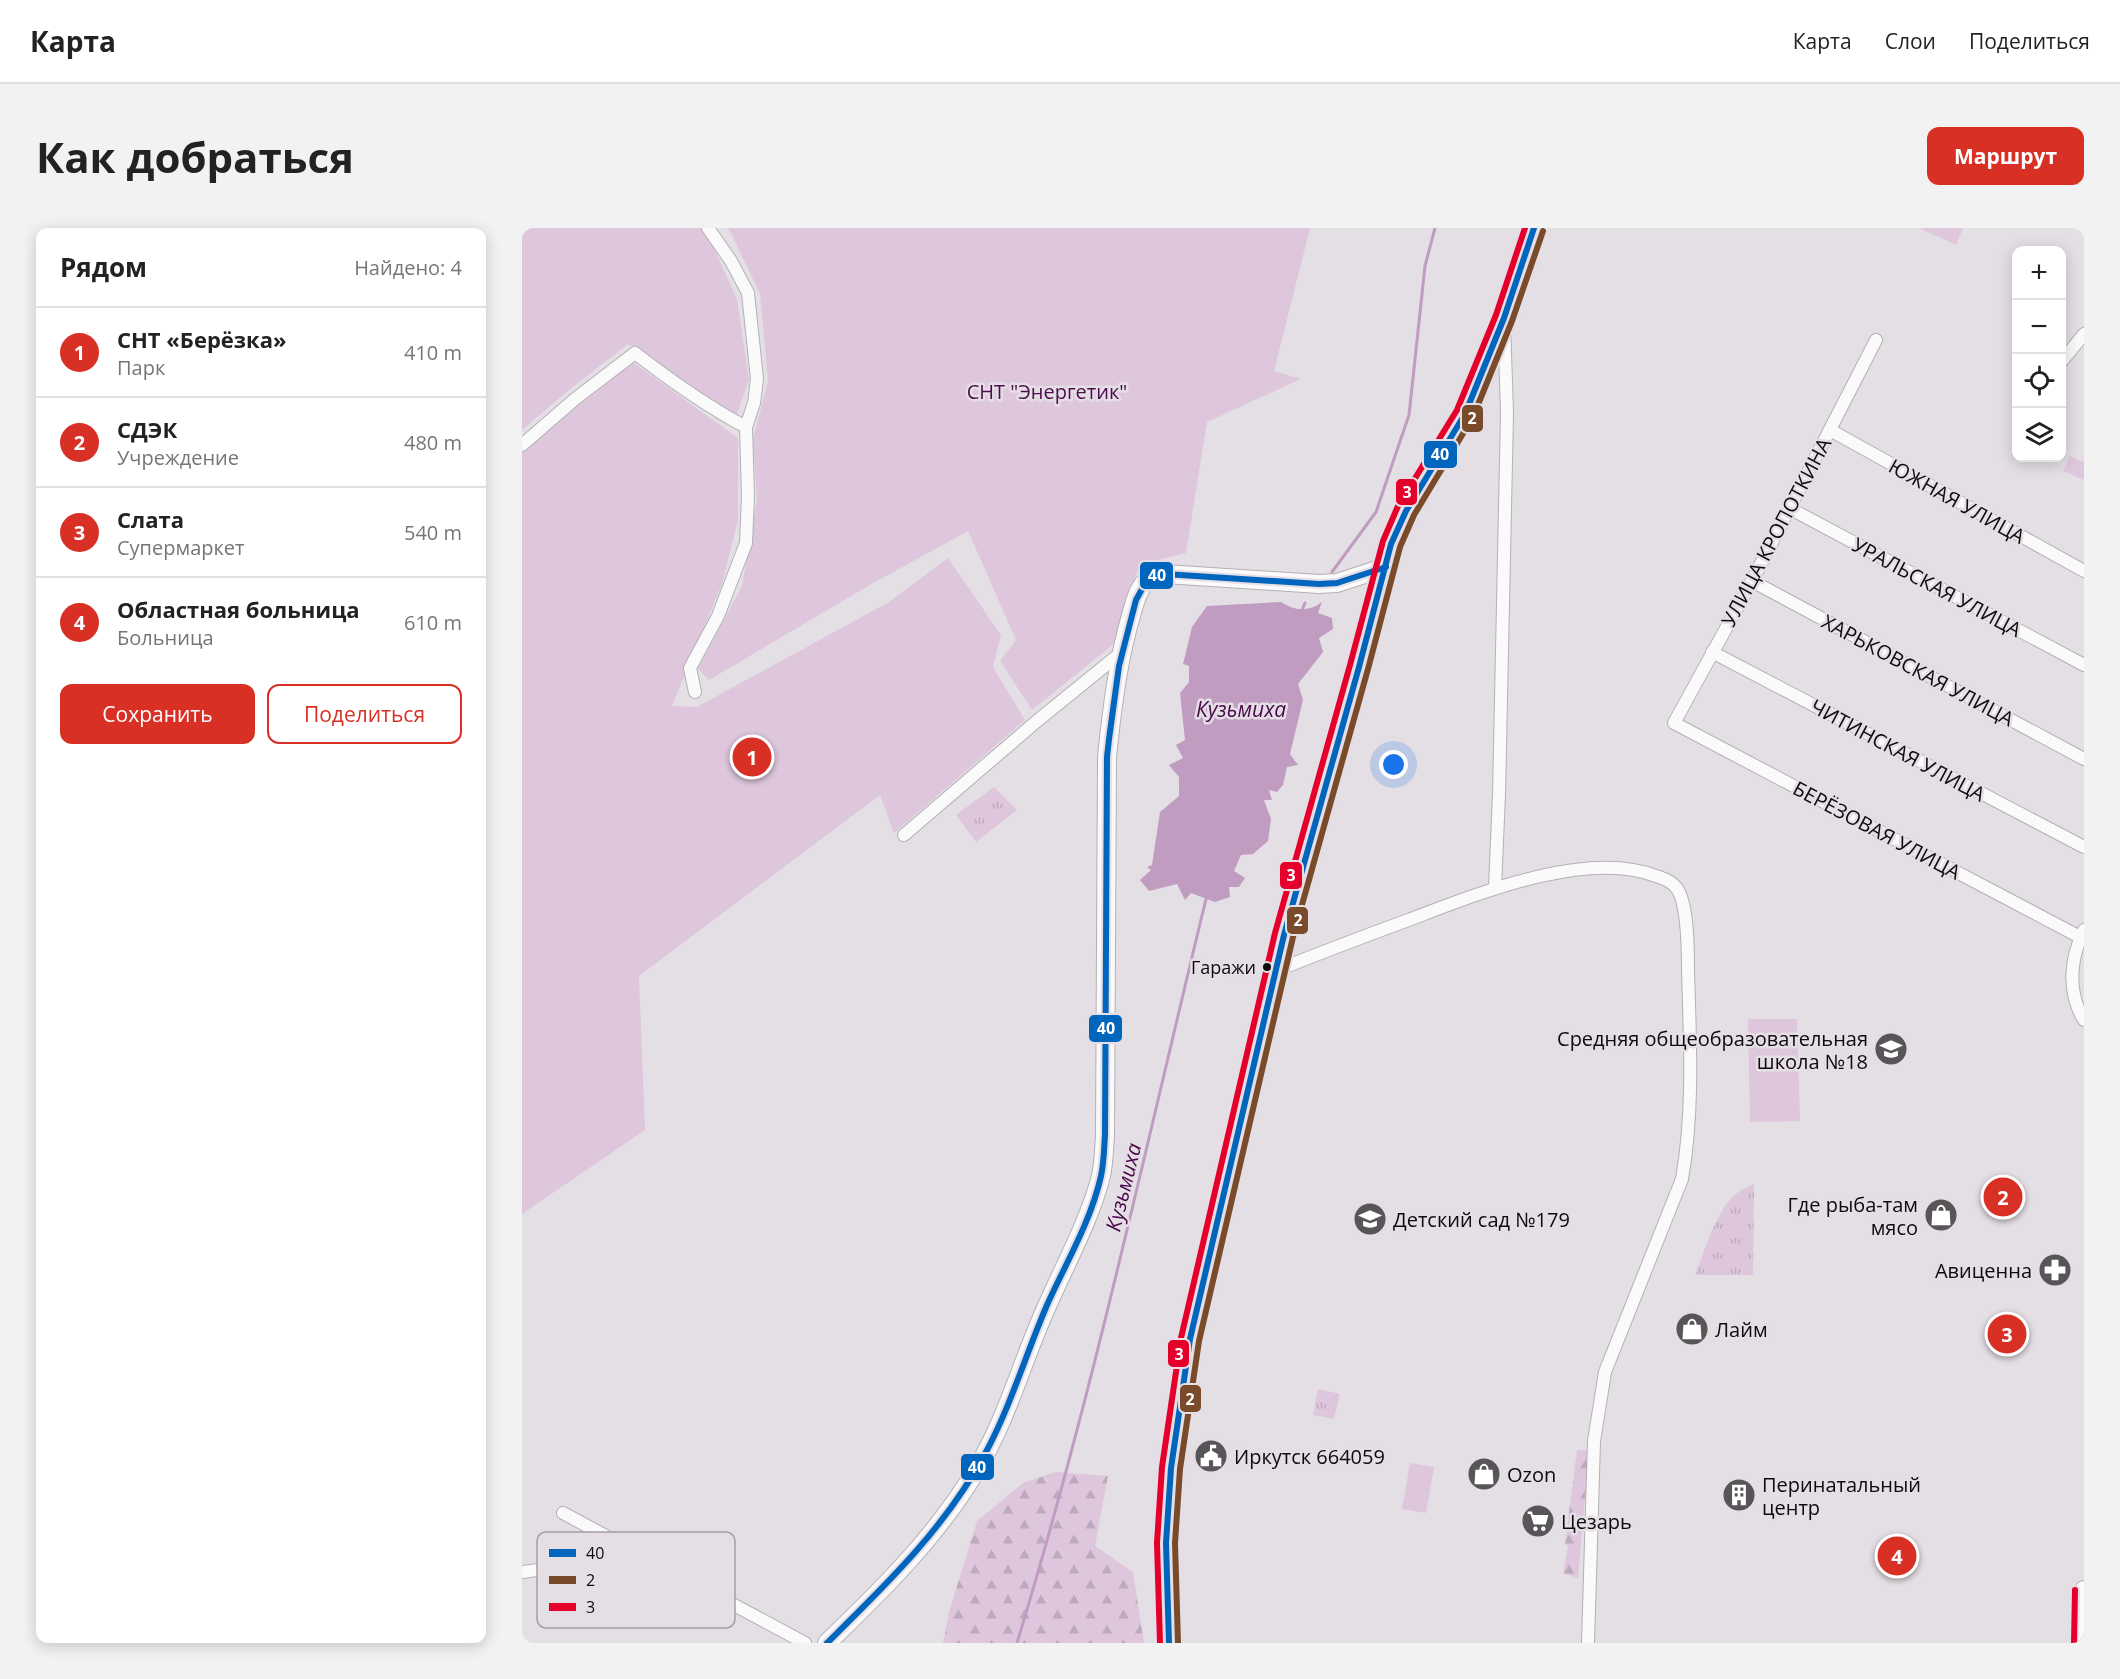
<!DOCTYPE html>
<html lang="ru">
<meta charset="utf-8">
<style>
body{margin:0;font-family:"Open Sans",sans-serif;background:#f2f2f2;color:#222}
.controls{position:absolute;right:18px;top:18px;display:grid;overflow:hidden;border-radius:12px;box-shadow:0 3px 15px #0003}
.controls button{width:54px;height:54px;display:grid;place-items:center;padding:0;border:0;border-bottom:2px solid #e0e0e0;background:#fff;color:#222;font:30px sans-serif}
.you{position:absolute;left:872px;top:537px;width:21px;height:21px;margin:-15px;border:4px solid #fff;border-radius:50%;background:#1a73e8;box-shadow:0 0 0 9px #1a73e833}
.badge{display:grid;place-items:center;width:39px;height:39px;border-radius:50%;background:#d93025;color:#fff;font-size:20px;font-weight:700}
.pin{position:absolute;translate:-50% -50%;border:3px solid #fff;box-shadow:0 2px 6px #0006}
.list{margin:0;padding:0;list-style:none}
h2{display:flex;justify-content:space-between;align-items:center;height:78px;margin:0;padding:0 24px;font-size:26px}
h2 small{font-size:20px;font-weight:400;color:#767676}
.list li{display:grid;grid-template-columns:39px 1fr auto;gap:18px;align-items:center;box-sizing:border-box;height:90px;padding:0 24px;border-top:2px solid #e0e0e0}
.list b{display:block;font-size:22px;white-space:nowrap}
.list p{margin:0;font-size:20px;white-space:nowrap;color:#767676}
.list em{font-size:20px;font-style:normal;color:#767676}
.actions{display:flex;gap:12px;padding:18px 24px}
.actions a{flex:1;padding:14px 0;border:2px solid #d93025;border-radius:12px;text-align:center;font-size:21px;color:#d93025}
.actions .main{background:#d93025;color:#fff}
.icon{flex:none;width:33px;height:33px;fill:none;stroke:currentColor;stroke-width:2;stroke-linecap:round;stroke-linejoin:round}
.map{position:relative;flex:none;width:1562px;height:1415px;overflow:hidden;border-radius:12px}
header{display:flex;align-items:center;gap:36px;box-sizing:border-box;height:84px;padding:0 30px;background:#fff;border-bottom:2px solid #e0e0e0}
header strong{font-size:28px}
nav{display:flex;gap:33px;margin-inline-start:auto;font-size:21px}
.intro{display:flex;align-items:center;justify-content:space-between;box-sizing:border-box;height:144px;padding:0 36px}
h1{margin:0;font-size:42px}
.button{padding:15px 27px;border-radius:12px;background:#d93025;color:#fff;font-size:21px;font-weight:700}
main{display:flex;gap:36px;padding:0 36px}
aside{flex:1;background:#fff;border-radius:12px;box-shadow:0 3px 15px #0003}
.map>svg:first-child{display:block}
</style>
<header>
<strong>Карта</strong>
<nav><a>Карта</a><a>Слои</a><a>Поделиться</a></nav>
</header>
<div class="intro"><h1>Как добраться</h1><a class="button">Маршрут</a></div>
<main>
<aside>
<h2>Рядом<small>Найдено: 4</small></h2>
<ul class="list">
<li><span class="badge">1</span><div><b>СНТ «Берёзка»</b><p>Парк</p></div><em>410 m</em></li>
<li><span class="badge">2</span><div><b>СДЭК</b><p>Учреждение</p></div><em>480 m</em></li>
<li><span class="badge">3</span><div><b>Слата</b><p>Супермаркет</p></div><em>540 m</em></li>
<li><span class="badge">4</span><div><b>Областная больница</b><p>Больница</p></div><em>610 m</em></li>
</ul>
<div class="actions"><a class="main">Сохранить</a><a>Поделиться</a></div>
</aside>
<div class="map">
<svg width="1562" height="1415" viewBox="0 0 1562 1415">
<defs>
<pattern id="forest-firs" width="22" height="20" patternUnits="userSpaceOnUse" patternTransform="scale(1.5)"><rect width="22" height="20" fill="#dec7dd"/><path d="M5 1l3.5 6h-7zM16 11l3.5 6h-7z" fill="#bdaabc"/></pattern>
<pattern id="park-tufts" width="24" height="20" patternUnits="userSpaceOnUse" patternTransform="scale(1.5)"><rect width="24" height="20" fill="#dec7dd"/><path d="M3 7l-1-3M5 7V3M7 7l1-3M15 17l-1-3M17 17v-4M19 17l1-3" fill="none" stroke="#bdaabc"/></pattern>
</defs>
<rect width="100%" height="100%" fill="#e4dfe4"/>
<g fill="#dec7dd">
<path d="M0 0H180L185 5 215 71 227 152 214 189 106 116 47 162 0 202Z"/>
<path d="M205 0H788L752 143 779 151 685 194 664 325 617 337 593 415 510 482 478 433 494 412 446 303 346 358 187 452 176 441 220 358 235 272 231 211 246 153 238 66 209 5Z"/>
<path d="M1397 0H1441L1434 17Z"/>
<path d="M109 133 216 210V292L200 356 150 478 175 479 367 374 426 330 479 407 471 439 503 492 372 605 358 567 117 748 123 902 0 986V222Z"/>
<path d="M1548 228 1562 234V252L1541 243Z"/>
<path d="M1226 791H1275L1278 893 1228 894Z"/>
<path d="M888 1235 912 1239 904 1285 880 1281Z"/>
</g>
<g fill="url(#forest-firs)">
<path d="M1055 1222 1067 1223 1056 1350 1041 1345 1046 1318 1043 1316Z"/>
<path d="M534 1244 586 1248 573 1318 611 1344 622 1415H421L427 1384 455 1293 501 1255Z"/>
</g>
<g fill="url(#park-tufts)">
<path d="M472 559 495 582 454 614 434 587Z"/>
<path d="M1232 956 1231 1047H1173C1183 1023 1194 981 1215 965 1220 961 1227 959 1232 956Z"/>
<path d="M796 1161 818 1166 812 1191 791 1187Z"/>
</g>
<path fill="#c19cc1" d="M759 374C772 383 787 384 800 374L796 385 810 390 811 401 797 410 801 424 776 456 781 472 768 526 776 537 765 539 761 557 755 564 747 562 750 572H742L749 591 746 613 731 626 719 627 712 643 723 650 717 659H707L708 669 693 674 669 665 663 672 655 656 627 663 618 652 629 642 625 639 630 637 638 584 657 568V549L647 537 661 530 654 517 663 512 658 465 667 454V438L661 436 670 399 685 378Z"/>
<g fill="none" stroke-linecap="round" stroke-linejoin="round">
<g stroke="#c19cc1" stroke-width="3">
<path d="M810 344 854 284 887 187 903 38 913 0"/>
<path d="M780 382 783 375"/>
<path d="M495 1415C570 1169 624 917 685 667"/>
</g>
<defs>
<g id="street">
<path d="M1354 112 1230 353 1152 495 1558 709"/>
<path d="M1540 133 1562 106"/>
<path d="M1308 202 1562 343"/>
<path d="M0 217 53 171 113 125C149 153 184 178 224 199L232 175 235 151 226 65 209 33 186 0"/>
<path d="M1267 280 1562 437"/>
<path d="M1230 353 1562 531"/>
<path d="M1190 424 1562 619"/>
<path d="M173 464 168 440 196 388 224 315 226 268 224 199"/>
<path d="M382 607 515 493 600 424"/>
<path d="M973 659 977 567 985 185 982 94"/>
<path d="M1562 702C1548 731 1545 764 1562 792"/>
<path d="M753 743C798 725 843 708 889 691 955 666 1065 621 1134 648 1143 651 1151 654 1156 662 1166 679 1166 723 1166 743 1168 812 1172 883 1160 951L1083 1144 1072 1213 1066 1415"/>
<path d="M41 1285 283 1415"/>
<path d="M0 1344 122 1328"/>
</g>
<g id="secondary">
<path d="M305 1415C359 1363 414 1309 453 1244 485 1192 500 1133 525 1078 543 1037 566 995 578 952 582 937 582 922 583 907L585 529C590 480 596 431 610 384 613 373 616 362 623 354 628 347 635 347 643 346L797 356 815 355 864 339"/>
<path d="M647 1415 644 1315 649 1240 668 1111 762 707 837 439 869 316 884 283 943 186 982 90 1012 0"/>
<path d="M1561 1415 1562 1362"/>
</g>
</defs>
<use href="#street" stroke="#b3b0b3" stroke-width="14"/>
<use href="#secondary" stroke="#b3b0b3" stroke-width="20"/>
<use href="#street" stroke="#fbfafb" stroke-width="12"/>
<use href="#secondary" stroke="#fbfafb" stroke-width="18"/>
<defs>
<g id="bus-1">
<path d="M305 1415C364 1357 425 1298 464 1224 489 1177 504 1126 525 1077 544 1035 569 993 579 948 582 934 582 921 583 907L585 529 587 511 597 438 614 372 625 352 632 348 643 346 797 356 815 355 864 339"/>
<path d="M647 1415 644 1315 649 1240 668 1111 762 707 837 439 869 316 884 283 943 186 982 90 1012 0"/>
</g>
<path id="bus-2" d="M656 1415 653 1315 658 1241 677 1113 771 709 846 441 878 319 892 287 951 189 990 93 1021 3"/>
<g id="bus-3">
<path d="M638 1415 635 1315 640 1239 659 1110 753 705 828 437 861 313 876 278 935 182 974 87 1003 0"/>
<path d="M1552 1415 1553 1362"/>
</g>
</defs>
<use href="#bus-1" stroke="#e5dee5" stroke-width="10"/>
<use href="#bus-2" stroke="#e5dee5" stroke-width="10"/>
<use href="#bus-3" stroke="#e5dee5" stroke-width="10"/>
<use href="#bus-1" stroke="#0065bd" stroke-width="6"/>
<use href="#bus-2" stroke="#7a4b2a" stroke-width="6"/>
<use href="#bus-3" stroke="#e4002b" stroke-width="6"/>
</g>
<defs>
<symbol id="school-disc" viewBox="-11 -11 22 22"><circle r="9.5" fill="#585558" stroke="#e5dee5"/><path d="M0-5L7-2L0 1L-7-2ZM-4 1L0 2.5L4 1V4Q0 6-4 4Z" fill="#fff"/></symbol>
<symbol id="shop-disc" viewBox="-11 -11 22 22"><circle r="9.5" fill="#585558" stroke="#e5dee5"/><path d="M-5-2.5h2.3a2.7 3.5 0 0 1 5.4 0H5L5.5 6h-11ZM-1.5-2.5h3a1.5 2.3 0 0 0-3 0Z" fill="#fff"/></symbol>
<symbol id="pharmacy-disc" viewBox="-11 -11 22 22"><circle r="9.5" fill="#585558" stroke="#e5dee5"/><path d="M-2-6h4v4h4v4h-4v4h-4v-4h-4v-4h4Z" fill="#fff"/></symbol>
<symbol id="civic-disc" viewBox="-11 -11 22 22"><circle r="9.5" fill="#585558" stroke="#e5dee5"/><path d="M-.6-6.5H3V-4.5H.6V-3L4-1V1h2V6H-6V1h2V-1L-.6-3ZM-1.2 2.5V6h2.4V2.5Z" fill="#fff"/></symbol>
<symbol id="building-disc" viewBox="-11 -11 22 22"><circle r="9.5" fill="#585558" stroke="#e5dee5"/><path d="M-4-6H4V6H1V3H-1V6H-4ZM-2.5-4.3h1.7v1.8h-1.7ZM.8-4.3h1.7v1.8H.8ZM-2.5-1h1.7V.8h-1.7ZM.8-1h1.7V.8H.8Z" fill="#fff"/></symbol>
<symbol id="supermarket-disc" viewBox="-11 -11 22 22"><circle r="9.5" fill="#585558" stroke="#e5dee5"/><path d="M-6-5.5h2.5l.6 2H6L4.5 2H-2.5L-4.4-4H-6ZM-1.5 3.2a1.3 1.3 0 1 0 .1 0ZM3 3.2a1.3 1.3 0 1 0 .1 0Z" fill="#fff"/></symbol>
</defs>
<g fill-rule="evenodd">
<use href="#school-disc" x="1350" y="802" width="38" height="38"/>
<use href="#shop-disc" x="1400" y="968" width="38" height="38"/>
<use href="#school-disc" x="829" y="972" width="38" height="38"/>
<use href="#pharmacy-disc" x="1514" y="1023" width="38" height="38"/>
<use href="#shop-disc" x="1151" y="1082" width="38" height="38"/>
<use href="#civic-disc" x="670" y="1209" width="38" height="38"/>
<use href="#shop-disc" x="943" y="1227" width="38" height="38"/>
<use href="#building-disc" x="1198" y="1248" width="38" height="38"/>
<use href="#supermarket-disc" x="997" y="1274" width="38" height="38"/>
</g>
<circle fill="#0d0b0d" stroke="#e5dee5" stroke-width="2" cx="745" cy="739" r="5"/>
<g text-anchor="middle" dominant-baseline="central" stroke-width="5" stroke-linejoin="round" paint-order="stroke">
<g font-size="18" fill="#0d0b0d" stroke="#e5dee5" text-anchor="end">
<text x="734" y="739">Гаражи</text>
</g>
<g font-size="20" fill="#4c0e4e" stroke="#e5dee5">
<text x="525" y="163">СНТ "Энергетик"</text>
</g>
<g font-size="20" fill="#0d0b0d" stroke="#e5dee5">
<text transform="translate(1435 273) rotate(29)">ЮЖНАЯ УЛИЦА</text>
<text transform="translate(1254 304) rotate(-62)">УЛИЦА КРОПОТКИНА</text>
<text transform="translate(1415 359) rotate(28)">УРАЛЬСКАЯ УЛИЦА</text>
<text transform="translate(1396 442) rotate(28)">ХАРЬКОВСКАЯ УЛИЦА</text>
<text transform="translate(1376 522) rotate(28)">ЧИТИНСКАЯ УЛИЦА</text>
<text transform="translate(1355 602) rotate(28)">БЕРЁЗОВАЯ УЛИЦА</text>
</g>
<g font-size="20" fill="#0d0b0d" stroke="#e5dee5" text-anchor="start">
<text x="1346" y="810" text-anchor="end">Средняя общеобразовательная<tspan x="1346" dy="23">школа №18</tspan></text>
<text x="1396" y="976" text-anchor="end">Где рыба-там<tspan x="1396" dy="23">мясо</tspan></text>
<text x="871" y="991">Детский сад №179</text>
<text x="1510" y="1042" text-anchor="end">Авиценна</text>
<text x="1193" y="1101">Лайм</text>
<text x="712" y="1228">Иркутск 664059</text>
<text x="985" y="1246">Ozon</text>
<text x="1240" y="1256">Перинатальный<tspan x="1240" dy="23">центр</tspan></text>
<text x="1039" y="1293">Цезарь</text>
</g>
<g font-size="21" font-style="italic" fill="#480a4a" stroke="#e5dee5">
<text x="719" y="481">Кузьмиха</text>
<text transform="translate(601 959) rotate(-76)">Кузьмиха</text>
</g>
</g>
<rect x="15" y="1304" width="198" height="96" rx="9" fill="#e5dee5" stroke="#a49fa4" stroke-width="1.5"/>
<rect x="27" y="1321" width="27" height="8" fill="#0065bd"/>
<rect x="27" y="1348" width="27" height="8" fill="#7a4b2a"/>
<rect x="27" y="1375" width="27" height="8" fill="#e4002b"/>
<g font-size="16" fill="#0d0b0d">
<text x="64" y="1331">40</text>
<text x="64" y="1358">2</text>
<text x="64" y="1385">3</text>
</g>
<g stroke="#e5dee5" stroke-width="2">
<rect x="939" y="176" width="23" height="29" rx="6" fill="#7a4b2a"/>
<rect x="901" y="212" width="35" height="29" rx="6" fill="#0065bd"/>
<rect x="873" y="250" width="23" height="28" rx="6" fill="#e4002b"/>
<rect x="617" y="333" width="35" height="29" rx="6" fill="#0065bd"/>
<rect x="757" y="633" width="24" height="29" rx="6" fill="#e4002b"/>
<rect x="764" y="678" width="23" height="29" rx="6" fill="#7a4b2a"/>
<rect x="566" y="786" width="35" height="29" rx="6" fill="#0065bd"/>
<rect x="645" y="1111" width="23" height="29" rx="6" fill="#e4002b"/>
<rect x="657" y="1156" width="23" height="29" rx="6" fill="#7a4b2a"/>
<rect x="438" y="1225" width="35" height="28" rx="6" fill="#0065bd"/>
</g>
<g font-size="16" text-anchor="middle" font-weight="bold" fill="#fff">
<text x="950" y="196">2</text>
<text x="918" y="232">40</text>
<text x="885" y="270">3</text>
<text x="635" y="353">40</text>
<text x="769" y="653">3</text>
<text x="776" y="698">2</text>
<text x="584" y="806">40</text>
<text x="657" y="1132">3</text>
<text x="668" y="1177">2</text>
<text x="455" y="1245">40</text>
</g>
</svg>
<div class="controls">
<button>+</button>
<button>−</button>
<button><svg class="icon" aria-label="locate" viewBox="0 0 24 24"><circle cx="12" cy="12" r="6"/><path d="M12 2v4M12 18v4M2 12h4M18 12h4"/></svg></button>
<button><svg class="icon" aria-label="layers" viewBox="0 0 24 24"><path d="M12 4l9 5-9 5-9-5zM3 14l9 5 9-5"/></svg></button>
</div>
<div class="you"></div>
<div class="pin badge" style="left:230px;top:529px">1</div>
<div class="pin badge" style="left:1481px;top:969px">2</div>
<div class="pin badge" style="left:1485px;top:1106px">3</div>
<div class="pin badge" style="left:1375px;top:1328px">4</div>
</div>
</main>
